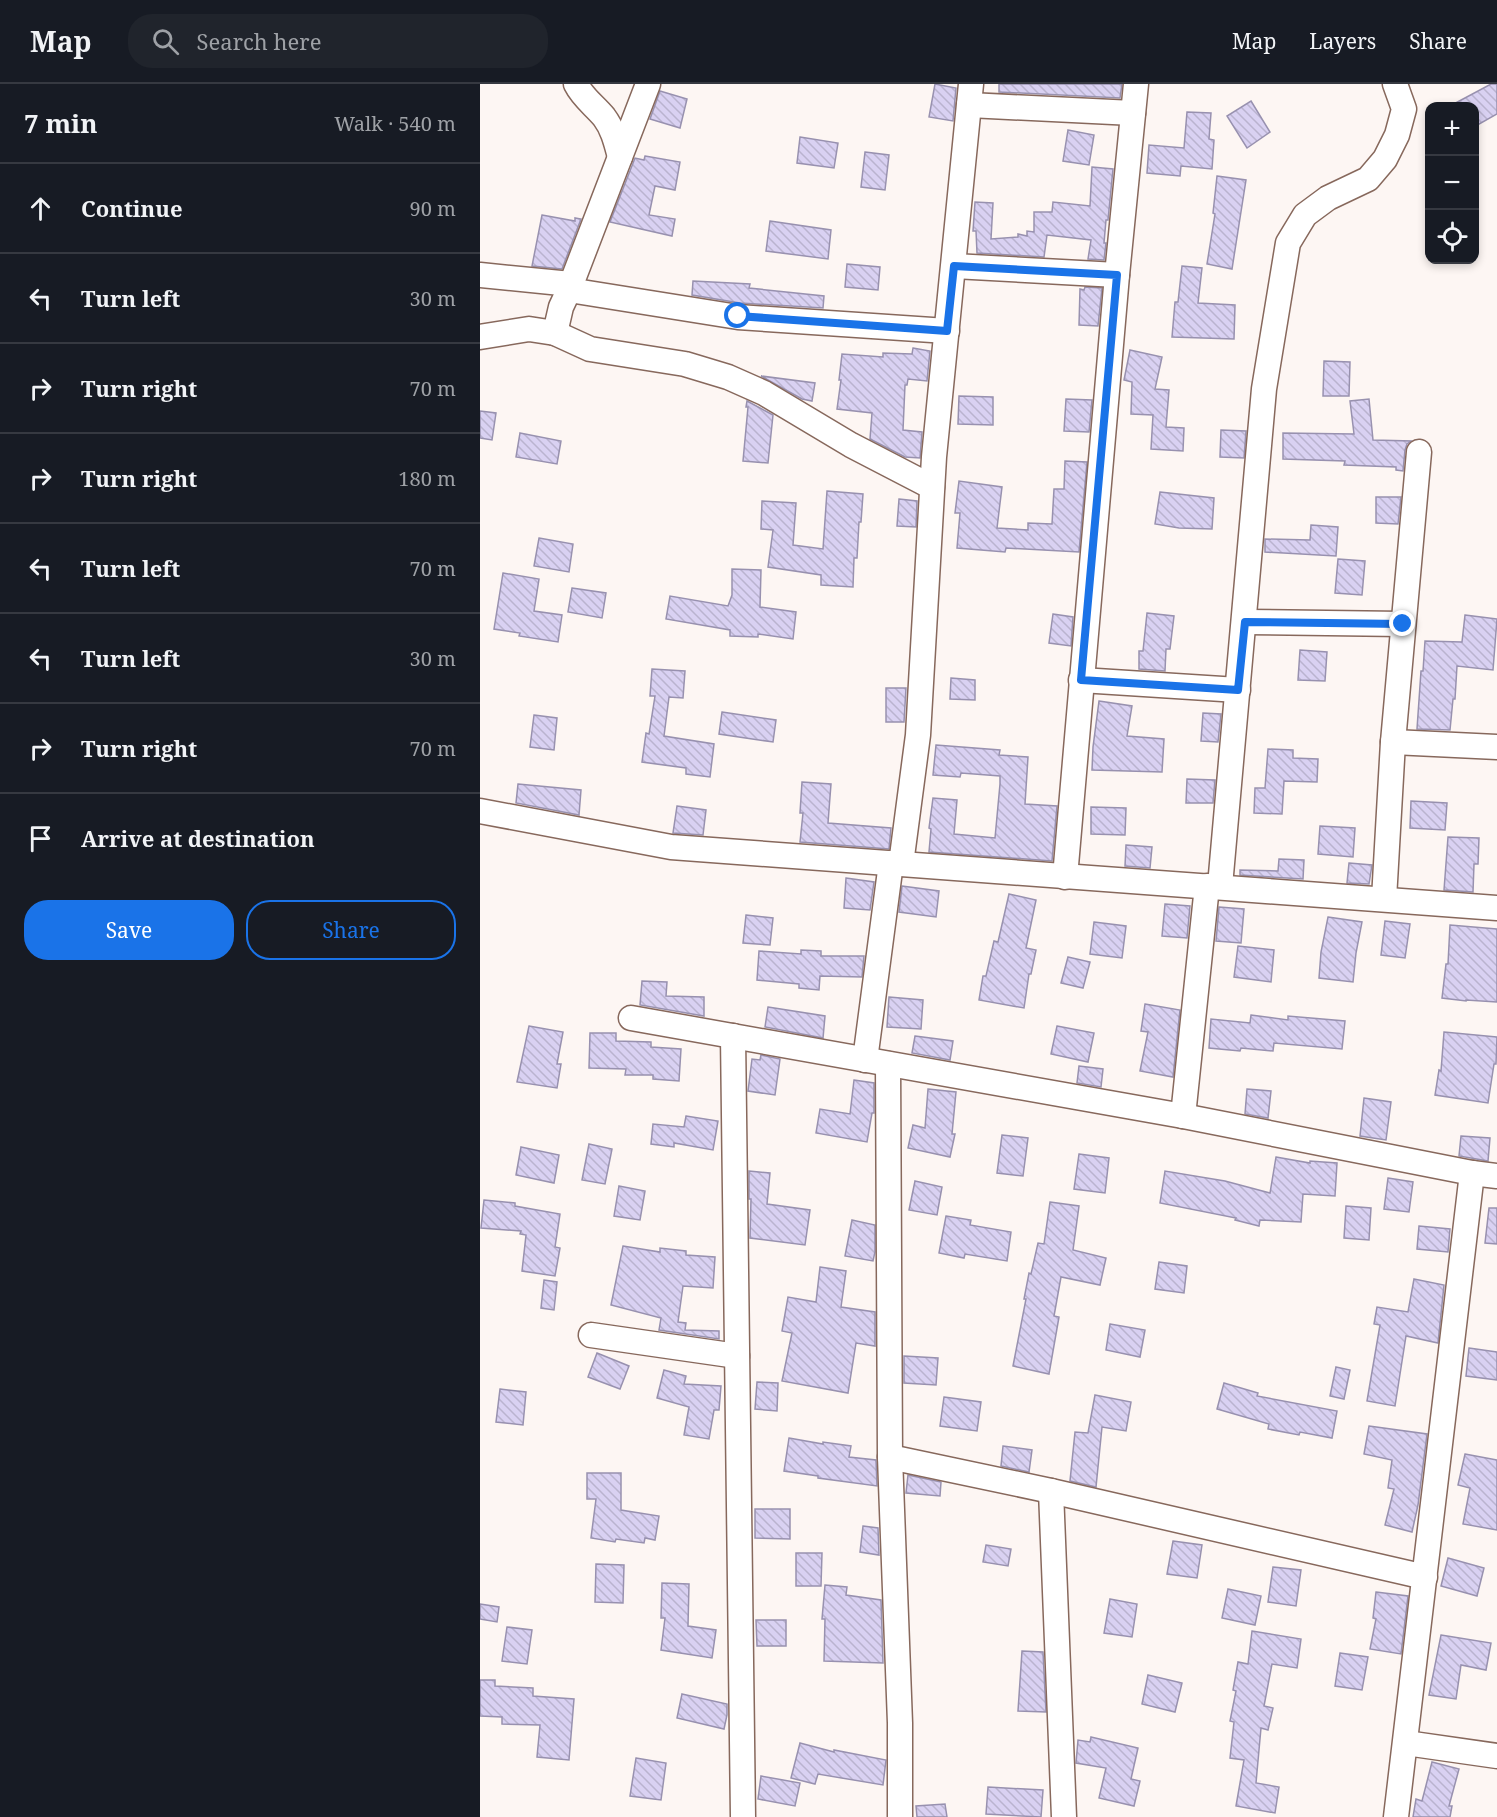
<!DOCTYPE html>
<meta charset="utf-8">
<style>
body{margin:0;font-family:"Noto Serif",serif;background:#20242c;color:#f1f3f6}
.controls{position:absolute;right:18px;top:18px;display:grid;overflow:hidden;border-radius:12px;box-shadow:0 3px 9px #0003}
.controls button{width:54px;height:54px;display:grid;place-items:center;padding:0;border:0;border-bottom:2px solid #363941;background:#171b24;color:#f1f3f6;font:30px sans-serif}
.stop{position:absolute;width:18px;height:18px;margin:-14px;border:4px solid #1a73e8;border-radius:50%;background:#fff}
.stop.end{background:#1a73e8;border-color:#fff;box-shadow:0 2px 6px #0008}
.list{margin:0;padding:0;list-style:none}
h2{display:flex;justify-content:space-between;align-items:center;height:78px;margin:0;padding:0 24px;font-size:26px}
h2 small{font-size:20px;font-weight:400;color:#9ea1a6}
.list li{display:grid;grid-template-columns:39px 1fr auto;gap:18px;align-items:center;box-sizing:border-box;height:90px;padding:0 24px;border-top:2px solid #363941}
.list b{display:block;font-size:22px;white-space:nowrap}
.list em{font-size:20px;font-style:normal;color:#9ea1a6}
.actions{display:flex;gap:12px;padding:18px 24px}
.actions a{flex:1;padding:14px 0;border:2px solid #1a73e8;border-radius:24px;text-align:center;font-size:21px;color:#1a73e8}
.actions .main{background:#1a73e8;color:#fff}
.icon{flex:none;width:33px;height:33px;fill:none;stroke:currentColor;stroke-width:2;stroke-linecap:round;stroke-linejoin:round}
.map{position:relative;flex:none;width:1017px;height:1733px;overflow:hidden}
header{display:flex;align-items:center;gap:36px;box-sizing:border-box;height:84px;padding:0 30px;background:#171b24;border-bottom:2px solid #363941}
header strong{font-size:28px}
nav{display:flex;gap:33px;margin-inline-start:auto;font-size:21px}
.search{width:420px;height:54px;background:#20242c;display:flex;align-items:center;gap:15px;box-sizing:border-box;padding:0 21px;border-radius:24px;color:#9ea1a6;font-size:22px}
main{display:flex}
aside{flex:1;background:#171b24}
.map>svg:first-child{display:block}
</style>
<header>
<strong>Map</strong>
<div class="search"><svg class="icon" aria-label="search" viewBox="0 0 24 24"><circle cx="10" cy="10" r="6"/><path d="M15 15l6 6"/></svg>Search here</div>
<nav><a>Map</a><a>Layers</a><a>Share</a></nav>
</header>
<main>
<aside>
<h2>7 min<small>Walk · 540 m</small></h2>
<ul class="list">
<li><svg class="icon" aria-label="ahead" viewBox="0 0 24 24"><path d="M12 20V5M6 11l6-6 6 6"/></svg><div><b>Continue</b></div><em>90 m</em></li>
<li><svg class="icon" aria-label="left" viewBox="0 0 24 24"><path d="M17 20v-9H6M10 6l-5 5 5 5"/></svg><div><b>Turn left</b></div><em>30 m</em></li>
<li><svg class="icon" aria-label="right" viewBox="0 0 24 24"><path d="M7 20v-9h11M14 6l5 5-5 5"/></svg><div><b>Turn right</b></div><em>70 m</em></li>
<li><svg class="icon" aria-label="right" viewBox="0 0 24 24"><path d="M7 20v-9h11M14 6l5 5-5 5"/></svg><div><b>Turn right</b></div><em>180 m</em></li>
<li><svg class="icon" aria-label="left" viewBox="0 0 24 24"><path d="M17 20v-9H6M10 6l-5 5 5 5"/></svg><div><b>Turn left</b></div><em>70 m</em></li>
<li><svg class="icon" aria-label="left" viewBox="0 0 24 24"><path d="M17 20v-9H6M10 6l-5 5 5 5"/></svg><div><b>Turn left</b></div><em>30 m</em></li>
<li><svg class="icon" aria-label="right" viewBox="0 0 24 24"><path d="M7 20v-9h11M14 6l5 5-5 5"/></svg><div><b>Turn right</b></div><em>70 m</em></li>
<li><svg class="icon" aria-label="arrive" viewBox="0 0 24 24"><path d="M6 21V4h12l-3 4 3 4H6"/></svg><div><b>Arrive at destination</b></div></li>
</ul>
<div class="actions"><a class="main">Save</a><a>Share</a></div>
</aside>
<div class="map">
<svg width="1017" height="1733" viewBox="0 0 1017 1733">
<defs>
<pattern id="building-back-hatch" width="6" height="6" patternUnits="userSpaceOnUse" patternTransform="scale(1.5)"><rect width="6" height="6" fill="#d9d1f2"/><path d="M-1 5l2 2M0 0l6 6M5-1l2 2" fill="none" stroke="#bab3cf"/></pattern>
</defs>
<rect width="100%" height="100%" fill="#fdf6f3"/>
<g fill="url(#building-back-hatch)" stroke="#9891af" stroke-width="1.5">
<path d="M455 0 476 4 473 37 449 33Z"/>
<path d="M519 0H642L640 14 519 8Z"/>
<path d="M1011 0H1017V30L994 43V22H970Z"/>
<path d="M180 7 207 15 200 44 170 35Z"/>
<path d="M771 17 790 48 767 64 747 32Z"/>
<path d="M707 28 731 29 729 55 734 56 732 85 701 82 700 92 667 89 669 61 704 64Z"/>
<path d="M588 46 614 51 609 81 583 77Z"/>
<path d="M320 53 358 59 354 84 317 79Z"/>
<path d="M385 68 409 71 405 106 381 103Z"/>
<path d="M165 72 200 78 195 106 175 102 169 131 195 135 192 152 130 138 155 74 164 76Z"/>
<path d="M612 83 633 85 628 136H626L624 159H626L624 176 608 175 611 156 567 151 564 173 497 169 496 147H493L495 118 513 119 511 155 538 153V150L547 152V147L554 148V128H572L573 118 610 122Z"/>
<path d="M737 92 766 96 752 185 727 180 735 130 733 129Z"/>
<path d="M62 131 95 137V134L101 135 82 185 52 182Z"/>
<path d="M290 137 351 146 348 175 286 167Z"/>
<path d="M367 180 400 183 398 206 365 203Z"/>
<path d="M702 182 722 184 718 219 755 221 754 255 692 253 695 218H698Z"/>
<path d="M213 197 270 200 269 204 344 212 343 224 260 219 212 211Z"/>
<path d="M605 203 622 204 618 242 599 241 600 205 604 206Z"/>
<path d="M433 264 450 267 447 297 428 295 427 301H425L423 346 442 348 440 374 425 373 390 355 392 329 357 325 361 296H359L362 270 403 273V269L432 270Z"/>
<path d="M650 266 682 273 675 305 689 306 686 343 704 344 703 367 671 365 673 331 651 330 652 298 644 296Z"/>
<path d="M844 277 870 278 869 312H843Z"/>
<path d="M281 292 335 299 332 317 322 315Z"/>
<path d="M479 312 513 313V341L478 340Z"/>
<path d="M586 315 612 316 609 348 584 347Z"/>
<path d="M889 315 893 356 931 357 927 360 925 366 923 387 916 386V383L864 381 865 377 803 375V349L874 350 870 317Z"/>
<path d="M267 317 293 331 288 379 263 377 268 323H266Z"/>
<path d="M0 327 16 329 12 356 0 354Z"/>
<path d="M741 346 766 347 764 374 740 373Z"/>
<path d="M40 349 81 357 77 380 36 373Z"/>
<path d="M585 377 607 378 599 468 526 464 525 468 477 464 480 429H475L479 397 522 403 517 444 548 446V439L572 440 574 405H584Z"/>
<path d="M347 407 383 410 381 438H379L377 474H374L373 503 341 501V491L288 483 293 446 281 445 282 417 316 419 313 461 343 465Z"/>
<path d="M680 408 734 414 732 445 699 444 675 440Z"/>
<path d="M896 413H921L918 440 896 439Z"/>
<path d="M419 415 437 417 436 443 417 442Z"/>
<path d="M831 441 858 443 856 472 785 468V455L830 456Z"/>
<path d="M59 454 93 460 89 488 54 482Z"/>
<path d="M858 475 885 477 882 511 855 509Z"/>
<path d="M252 485 281 486 280 523 316 528 313 555 278 550V553L250 552V546L186 535 190 512 248 522 252 511Z"/>
<path d="M23 489 59 495 54 527 82 531 78 558 39 552 40 549 14 545Z"/>
<path d="M92 504 126 509 122 534 88 528Z"/>
<path d="M667 529 694 532 690 565H686L685 587 659 585V567H663Z"/>
<path d="M573 530 593 533 591 562 569 559Z"/>
<path d="M985 531 1017 535 1013 586 977 582 975 615H973L970 646 937 645 941 587H943L945 557 982 558Z"/>
<path d="M820 566 847 568 845 597 818 596Z"/>
<path d="M172 585 205 587 203 614 189 613 184 652 234 660 230 693 206 690V684L162 678 166 649 169 650 175 612H170Z"/>
<path d="M471 594 495 596V616L470 615Z"/>
<path d="M406 604H426L424 638H406Z"/>
<path d="M619 617 652 622 647 652 684 655 682 688 612 686 613 663Z"/>
<path d="M242 628 296 636 293 658 239 650Z"/>
<path d="M723 629 741 630 738 658 721 657Z"/>
<path d="M54 631 77 634 74 666 50 663Z"/>
<path d="M456 661 520 666 519 671 548 673 545 720 577 722 572 777 449 768 451 745 449 744 453 714 477 716 474 750 515 754 520 700V692L481 689 480 693 453 691Z"/>
<path d="M788 665 813 666V674L838 675 837 698 804 697 802 730 774 729 775 704H785Z"/>
<path d="M707 695 735 696 733 719H706Z"/>
<path d="M322 698 351 700 348 739 411 744 409 765 320 758 323 729H320Z"/>
<path d="M38 700 101 706 99 731 36 719Z"/>
<path d="M931 717 967 719 965 746 930 744Z"/>
<path d="M197 722 226 726 223 751 193 749Z"/>
<path d="M611 723 646 724 645 751 611 750Z"/>
<path d="M840 742 875 744 873 773 838 770Z"/>
<path d="M968 753 999 754 998 780H994L993 808 964 806Z"/>
<path d="M646 761 672 763 670 784 645 782Z"/>
<path d="M799 775 824 776 823 795 760 791V786L798 787Z"/>
<path d="M869 779 892 781 889 800 867 799Z"/>
<path d="M366 794 394 798 390 826 364 824Z"/>
<path d="M422 802 459 807 456 833 419 828Z"/>
<path d="M529 810 556 816 546 864 556 866 551 890H549L544 924 499 916 503 892H506L514 857 518 858Z"/>
<path d="M685 820 710 822 707 854 682 852Z"/>
<path d="M739 823 764 825 761 859 736 857Z"/>
<path d="M266 831 293 834 290 861 263 859Z"/>
<path d="M848 833 882 838 876 869 873 898 839 894 841 868Z"/>
<path d="M905 837 930 840 925 874 901 871Z"/>
<path d="M614 838 646 842 642 874 610 870Z"/>
<path d="M970 841 1017 845V918L986 916V917L962 914 966 880H968Z"/>
<path d="M758 862 794 866 791 898 754 893Z"/>
<path d="M321 866 341 867V872H384L382 893 340 892 339 906 319 904V900L277 896 279 867 321 870Z"/>
<path d="M588 873 610 878 603 904 581 899Z"/>
<path d="M162 897 187 898 186 912 224 913V932L160 921Z"/>
<path d="M409 913 443 916 441 945 407 943Z"/>
<path d="M665 920 700 926 693 993 660 987 668 948 661 947Z"/>
<path d="M288 923 345 932 343 954 285 943Z"/>
<path d="M771 931 808 936V932L865 937 862 965 794 959 793 967 761 964 760 967 729 964 731 935 770 939Z"/>
<path d="M49 942 83 948 77 980H81L77 1004 37 998Z"/>
<path d="M577 942 614 949 608 978 571 970Z"/>
<path d="M964 948 1017 953 1016 980H1014L1008 1019 955 1011 959 986 961 987Z"/>
<path d="M110 949H136V957L171 958V963L201 965 199 997 173 995V991H145L146 985 109 984Z"/>
<path d="M435 952 473 957 470 976 432 969Z"/>
<path d="M281 971 300 975 295 1011 268 1007 272 975 280 976Z"/>
<path d="M599 982 623 985 621 1003 597 999Z"/>
<path d="M374 996 394 999V1029H392L387 1058 336 1049 340 1025 370 1030Z"/>
<path d="M448 1005 476 1008 472 1050H475L470 1073 428 1064 433 1041 445 1044Z"/>
<path d="M767 1005 791 1007 788 1034 765 1030Z"/>
<path d="M884 1014 911 1018 906 1056 880 1052Z"/>
<path d="M206 1032 238 1037 233 1066 194 1059V1063L171 1060 173 1040 204 1043Z"/>
<path d="M522 1051 548 1054 543 1092 517 1089Z"/>
<path d="M981 1052 1010 1054 1008 1077 979 1072Z"/>
<path d="M109 1060 132 1065 125 1100 102 1096Z"/>
<path d="M41 1063 79 1071 74 1099 36 1091Z"/>
<path d="M599 1070 629 1074 625 1109 594 1105Z"/>
<path d="M796 1073 830 1079V1077L857 1079 855 1112 823 1110 821 1138 780 1136 779 1142 755 1136 756 1134 680 1119 685 1087 745 1097 790 1109Z"/>
<path d="M269 1087 290 1089 287 1120 330 1126 325 1161 270 1154 271 1115H269Z"/>
<path d="M908 1094 933 1098 929 1128 904 1125Z"/>
<path d="M435 1097 462 1103 457 1131 429 1126Z"/>
<path d="M139 1102 165 1107 160 1136 134 1132Z"/>
<path d="M4 1116 35 1119V1122L80 1130 75 1163 80 1164 75 1192 42 1187 46 1151 40 1150 41 1147 1 1144Z"/>
<path d="M570 1118 599 1122 593 1166 626 1174 620 1201 581 1193 574 1232 579 1233 569 1290 533 1282 546 1215H544L549 1189 551 1190 558 1159 564 1160Z"/>
<path d="M866 1122 891 1124 889 1156 864 1154Z"/>
<path d="M1009 1124H1017V1160L1005 1159Z"/>
<path d="M466 1132 491 1136 490 1141 531 1148 527 1177 485 1170 484 1174 459 1169Z"/>
<path d="M372 1136 395 1141V1168L393 1177 365 1172Z"/>
<path d="M939 1142 970 1145 968 1168 937 1165Z"/>
<path d="M143 1162 180 1168V1164L206 1167V1171L235 1173 233 1204 203 1202 198 1238 206 1239 205 1246 239 1247V1255L179 1246 181 1234 131 1221Z"/>
<path d="M679 1178 707 1182 704 1209 675 1205Z"/>
<path d="M340 1183 366 1187 361 1223 395 1228V1262L376 1259 368 1309 302 1297 312 1249 302 1247 308 1213 336 1218Z"/>
<path d="M934 1195 964 1201 958 1259 926 1252 915 1322 887 1317 900 1241 894 1240 897 1223 928 1228Z"/>
<path d="M64 1196 77 1198 74 1226 61 1224Z"/>
<path d="M630 1240 665 1246 660 1273 626 1266Z"/>
<path d="M989 1264 1017 1268V1296L986 1292Z"/>
<path d="M117 1269 149 1282 140 1305 108 1293Z"/>
<path d="M424 1272 458 1274 456 1301 424 1299Z"/>
<path d="M856 1283 870 1286 864 1315 850 1312Z"/>
<path d="M184 1286 206 1292 204 1300 241 1302 239 1326H234L229 1355 204 1351 209 1323 177 1314Z"/>
<path d="M277 1298 298 1299 297 1327 275 1325Z"/>
<path d="M744 1299 778 1309 777 1312 857 1327 852 1354 820 1348 819 1351 788 1345 789 1340 737 1325Z"/>
<path d="M20 1305 46 1308 43 1341 16 1338Z"/>
<path d="M615 1311 651 1318 646 1347 622 1343 616 1403 590 1397 595 1348 608 1349Z"/>
<path d="M464 1313 501 1318 497 1347 460 1342Z"/>
<path d="M889 1342 947 1350 938 1421 932 1448 905 1441 914 1405 908 1404 912 1376 884 1370Z"/>
<path d="M309 1354 343 1360V1358L371 1362 369 1373 396 1376 397 1402 338 1394V1392L304 1387Z"/>
<path d="M523 1362 552 1366 549 1388 521 1382Z"/>
<path d="M985 1370 1017 1376V1446L983 1440 990 1404 978 1401Z"/>
<path d="M107 1389H141V1426L179 1432 175 1456 165 1454 164 1459 136 1455 135 1458 111 1454 116 1415H107Z"/>
<path d="M428 1391 461 1398 460 1412 426 1409Z"/>
<path d="M275 1425H310V1455L275 1454Z"/>
<path d="M383 1442 398 1444 399 1471 380 1468Z"/>
<path d="M693 1457 722 1461 717 1494 687 1490Z"/>
<path d="M506 1461 531 1465 528 1482 503 1478Z"/>
<path d="M316 1469H342L341 1502H316Z"/>
<path d="M968 1474 1004 1484 997 1512 961 1502Z"/>
<path d="M116 1480 144 1481 143 1519 115 1518Z"/>
<path d="M793 1483 821 1486 816 1522 788 1518Z"/>
<path d="M182 1499 209 1500 208 1542 236 1546 232 1574 181 1566 185 1534H181Z"/>
<path d="M345 1501 367 1503 366 1511 401 1516 403 1579 344 1577 345 1535H342Z"/>
<path d="M748 1505 781 1512 775 1541 742 1534Z"/>
<path d="M896 1508 928 1512 921 1570 890 1565 896 1535 893 1534Z"/>
<path d="M630 1515 657 1520 652 1553 624 1549Z"/>
<path d="M0 1520 19 1523 17 1538 0 1535Z"/>
<path d="M276 1536H306V1562H277Z"/>
<path d="M27 1543 52 1546 47 1580 22 1577Z"/>
<path d="M772 1547 821 1555 817 1584 792 1580 784 1622 793 1624 788 1646 781 1644 776 1699 799 1703 795 1729 756 1722 764 1676 750 1674 754 1638 750 1637 756 1607 753 1606 758 1578 768 1580Z"/>
<path d="M961 1551 1011 1559 1006 1586 981 1581 976 1615 949 1611Z"/>
<path d="M542 1567 563 1568 566 1628 538 1627Z"/>
<path d="M860 1569 888 1573 882 1606 855 1602Z"/>
<path d="M668 1591 702 1599 695 1628 662 1620Z"/>
<path d="M0 1596H15V1602L53 1604V1612L94 1615 89 1676 57 1673 60 1641 22 1640V1633L0 1632Z"/>
<path d="M202 1610 247 1620V1631L244 1645 197 1634Z"/>
<path d="M611 1653 658 1664 651 1695 660 1697 654 1722 619 1714 626 1684 596 1679 598 1656 610 1658Z"/>
<path d="M320 1659 354 1668V1666L406 1676 403 1701 338 1690 335 1700 311 1694Z"/>
<path d="M156 1674 186 1679 181 1716 150 1712Z"/>
<path d="M952 1678 979 1685 969 1722H972L970 1733H933L936 1715 942 1717Z"/>
<path d="M281 1692 320 1699 315 1722 278 1715Z"/>
<path d="M508 1703 563 1706 561 1733 506 1730Z"/>
<path d="M465 1720 467 1733H437L436 1722Z"/>
</g>
<g fill="none" stroke-linecap="round" stroke-linejoin="round">
<defs>
<g id="minor">
<path d="M96 0C103 14 114 21 124 33 133 45 136 58 140 73"/>
<path d="M489 21 653 29"/>
<path d="M474 182 637 191"/>
<path d="M0 191 91 200"/>
<path d="M89 206 258 233 467 247"/>
<path d="M75 249 81 223 89 206 168 0"/>
<path d="M0 253 49 245 75 249 110 265 205 280 248 293 284 309 371 361 452 403"/>
<path d="M765 538 923 540"/>
<path d="M601 596 758 606"/>
<path d="M913 658 1017 663"/>
<path d="M0 727 191 763 1017 824"/>
<path d="M421 780 438 651 454 373 491 0"/>
<path d="M585 793 637 191 656 0"/>
<path d="M740 802 784 305 808 159 825 131 848 114 888 95 905 75 917 51 924 25 915 0"/>
<path d="M904 815 913 658 939 368"/>
<path d="M151 934 703 1032 992 1089 1017 1092"/>
<path d="M253 952 263 1733"/>
<path d="M385 976 411 779"/>
<path d="M408 980 410 1373 420 1639V1733"/>
<path d="M703 1032 727 802"/>
<path d="M111 1251 257 1272"/>
<path d="M410 1373 571 1407 945 1493"/>
<path d="M571 1407 584 1733"/>
<path d="M926 1659 1017 1672"/>
<path d="M916 1733 992 1089"/>
</g>
</defs>
<use href="#minor" stroke="#87685c" stroke-width="27"/>
<use href="#minor" stroke="#fff" stroke-width="24"/>
</g>
<g fill="none" stroke-linecap="round" stroke-linejoin="round">
<path stroke="#1a73e8" stroke-width="8" d="M258 232 467 247 474 182 637 191 601 596 758 606 765 538 923 540"/>
</g>
</svg>
<div class="controls">
<button>+</button>
<button>−</button>
<button><svg class="icon" aria-label="locate" viewBox="0 0 24 24"><circle cx="12" cy="12" r="6"/><path d="M12 2v4M12 18v4M2 12h4M18 12h4"/></svg></button>
</div>
<div class="stop" style="left:258px;top:232px"></div>
<div class="stop end" style="left:923px;top:540px"></div>
</div>
</main>
